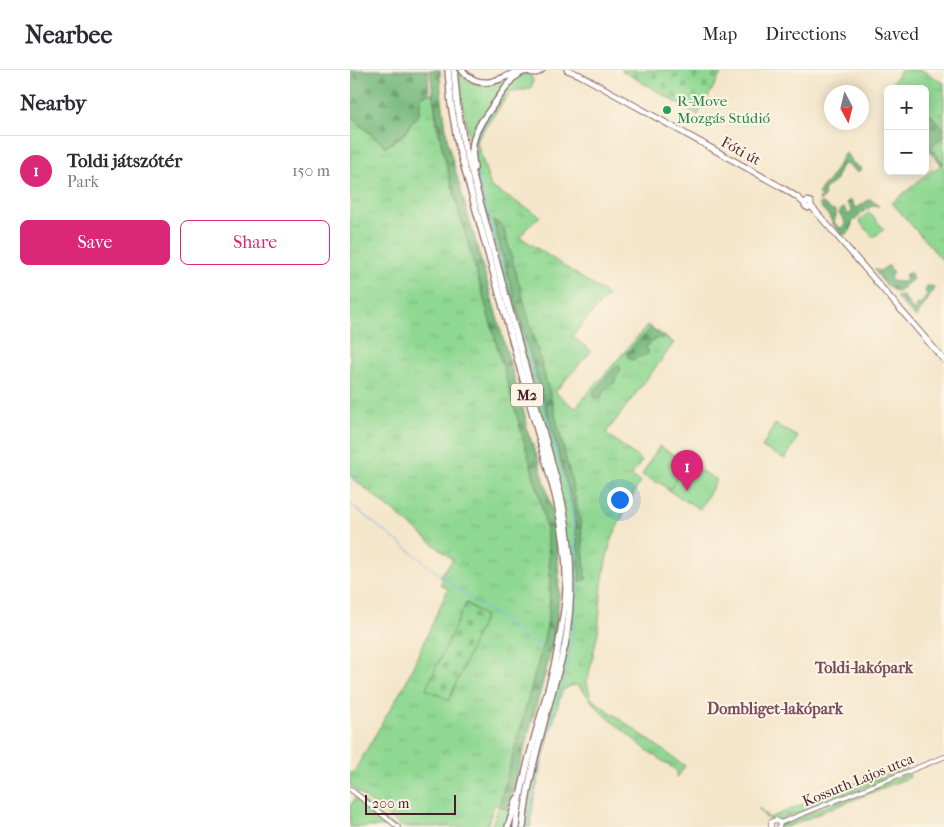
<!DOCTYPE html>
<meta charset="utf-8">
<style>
body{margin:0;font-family:"IM FELL French Canon",serif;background:#f7f7f7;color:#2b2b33}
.controls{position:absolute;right:15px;top:15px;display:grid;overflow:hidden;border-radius:8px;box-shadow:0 2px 12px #0003}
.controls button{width:45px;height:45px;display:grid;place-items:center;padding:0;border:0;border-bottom:1px solid #e1e1e2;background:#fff;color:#2b2b33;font:25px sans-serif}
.compass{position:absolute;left:474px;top:15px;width:45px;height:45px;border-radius:50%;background:#fff;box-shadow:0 2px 12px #0003;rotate:173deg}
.scale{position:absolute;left:15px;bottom:12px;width:91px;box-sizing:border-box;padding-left:5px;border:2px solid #4a1f2b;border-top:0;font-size:14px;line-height:18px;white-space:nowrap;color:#4a1f2b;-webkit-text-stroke:4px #fcf5e5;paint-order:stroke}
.you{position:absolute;left:269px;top:429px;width:18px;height:18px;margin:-12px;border:4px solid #fff;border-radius:50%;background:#1a73e8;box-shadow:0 0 0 8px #1a73e833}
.badge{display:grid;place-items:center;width:32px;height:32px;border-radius:50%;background:#db2777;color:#fff;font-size:16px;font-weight:700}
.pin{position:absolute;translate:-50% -41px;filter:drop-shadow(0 1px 2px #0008)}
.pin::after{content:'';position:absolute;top:26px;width:18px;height:15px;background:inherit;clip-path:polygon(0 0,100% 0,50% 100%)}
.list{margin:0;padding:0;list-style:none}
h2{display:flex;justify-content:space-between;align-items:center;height:65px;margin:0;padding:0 20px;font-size:21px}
h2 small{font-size:16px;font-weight:400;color:#7c7c81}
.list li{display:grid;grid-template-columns:32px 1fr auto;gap:15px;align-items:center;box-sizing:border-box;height:70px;padding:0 20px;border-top:1px solid #e1e1e2}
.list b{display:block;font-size:19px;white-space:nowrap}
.list p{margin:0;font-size:16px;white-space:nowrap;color:#7c7c81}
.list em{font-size:16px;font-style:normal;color:#7c7c81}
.actions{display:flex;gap:10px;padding:15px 20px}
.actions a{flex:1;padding:11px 0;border:1px solid #db2777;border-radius:8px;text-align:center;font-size:18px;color:#db2777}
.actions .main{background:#db2777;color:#fff}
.map{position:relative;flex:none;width:594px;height:757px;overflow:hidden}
header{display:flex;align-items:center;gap:30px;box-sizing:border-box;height:70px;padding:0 25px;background:#fff;border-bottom:1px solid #e1e1e2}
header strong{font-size:24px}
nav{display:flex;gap:28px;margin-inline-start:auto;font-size:18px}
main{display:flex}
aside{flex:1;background:#fff}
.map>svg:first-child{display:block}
</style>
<header>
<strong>Nearbee</strong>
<nav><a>Map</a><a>Directions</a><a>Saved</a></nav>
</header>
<main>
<aside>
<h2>Nearby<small></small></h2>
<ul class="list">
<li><span class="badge">1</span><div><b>Toldi játszótér</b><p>Park</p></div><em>150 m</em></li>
</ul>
<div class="actions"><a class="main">Save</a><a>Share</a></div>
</aside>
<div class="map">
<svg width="594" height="757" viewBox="0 0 594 757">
<defs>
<pattern id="grass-tufts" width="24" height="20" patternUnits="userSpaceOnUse" patternTransform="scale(1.25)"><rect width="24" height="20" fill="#8fd892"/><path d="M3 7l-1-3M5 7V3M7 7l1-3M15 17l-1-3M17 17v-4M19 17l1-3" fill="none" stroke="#7db97e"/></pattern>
<pattern id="forest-firs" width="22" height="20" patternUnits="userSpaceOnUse" patternTransform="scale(1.25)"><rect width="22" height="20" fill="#73b87c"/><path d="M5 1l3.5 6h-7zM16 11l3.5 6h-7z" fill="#609566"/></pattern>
<pattern id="cemetery-stones" width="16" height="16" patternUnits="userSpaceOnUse" patternTransform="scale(1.25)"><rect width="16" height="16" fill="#8fd892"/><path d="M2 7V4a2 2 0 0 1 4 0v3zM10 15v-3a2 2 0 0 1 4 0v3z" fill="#7db97e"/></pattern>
</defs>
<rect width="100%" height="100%" fill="#fcf5e5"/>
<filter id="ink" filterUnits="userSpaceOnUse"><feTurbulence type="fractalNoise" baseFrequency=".02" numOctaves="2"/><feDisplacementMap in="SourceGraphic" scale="10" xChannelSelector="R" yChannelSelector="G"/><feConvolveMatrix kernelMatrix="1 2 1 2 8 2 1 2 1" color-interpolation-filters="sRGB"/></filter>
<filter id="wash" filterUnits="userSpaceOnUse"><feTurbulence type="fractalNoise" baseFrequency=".0096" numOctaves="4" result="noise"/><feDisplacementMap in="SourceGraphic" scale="20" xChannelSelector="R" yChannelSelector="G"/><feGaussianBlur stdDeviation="1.12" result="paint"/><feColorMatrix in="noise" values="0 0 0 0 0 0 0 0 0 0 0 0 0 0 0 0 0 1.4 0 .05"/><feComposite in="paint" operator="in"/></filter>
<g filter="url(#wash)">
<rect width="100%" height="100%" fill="#f4e6cb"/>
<g fill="url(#grass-tufts)" stroke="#6c7c5e" fill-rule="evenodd">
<path d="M551 0H572L594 13V59L575 39V19H538Z"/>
<path d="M109 1 118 11 130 15 167 3 148 24 121 77 111 25Z"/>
<path d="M178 4 181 6 183 10 181 18 176 20 161 21 130 65 127 73 141 117 190 146 177 158 170 167 258 225 222 266 241 281 205 322 225 338 298 255 324 273 256 363 292 391 281 406 290 411 267 457 260 475 256 491 252 514 248 562 237 613 241 628 335 696 327 708V701L298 681 251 642 229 616C221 614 218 617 212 621 199 666 185 711 180 757H176L175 750 185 695 194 664 221 541 206 399 124 100C124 90 124 79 126 69 129 57 159 10 170 5 172 4 175 4 178 4ZM143 151 153 156 202 332 222 413 231 455 236 510H230L229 484 223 437 202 358 175 267Z"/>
<path d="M83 23 87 57 100 109 187 417C198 457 202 499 199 541 196 568 187 595 180 622 170 660 159 698 149 735L160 740 155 757H141L149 736 145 734 138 753 135 757H52L0 716V702L3 703 55 614 98 519 90 514 94 508 90 506 103 490 0 406V47L36 77 54 64 69 43 71 26ZM117 533 135 546 99 630 76 619Z"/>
<path d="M594 65V192L542 133 582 100 584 101 592 93 581 78Z"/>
<path d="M309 376 336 392 319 421 316 419V417L308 412 307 413 292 405Z"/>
<path d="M556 696 557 699 540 704V706L536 709 443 746 442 745 435 746V748C421 754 416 750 408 737L419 748 514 710 516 713Z"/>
<path d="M559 703 560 707 436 757H427L429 755Z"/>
<path d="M6 726 43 757H0V737Z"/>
</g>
<g fill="url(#forest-firs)" stroke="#5e6c54">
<path d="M0 0H78L79 24 71 26 69 43 54 64 36 77 0 46Z"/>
<path d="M80 0H90L91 21 98 74 177 353 176 357 189 391 202 439 206 464 208 493 209 524 207 551 200 586 158 739 149 736C159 698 170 660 180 622 187 596 196 568 199 541 202 499 198 457 187 417L100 109C91 73 84 37 80 0Z"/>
<path d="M575 39 594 59V65L581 78 593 93 591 94 575 77Z"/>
<path d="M496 83 503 93 512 99 507 102C502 99 500 95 494 94L491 97 485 111 475 119 474 127 470 131 469 130 471 127 468 124 473 116 480 109 494 84Z"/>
<path d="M520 129 528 135V137L526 135C517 137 509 146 502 152 502 160 501 163 492 165L484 155 478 145 469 135 471 133H473L481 140 486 141V146L484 153 490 158 494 156C496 151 493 148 490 145L489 143 492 138H494L499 145 502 141 497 133 498 131 501 130 505 137 507 138Z"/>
<path d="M143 150 153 156 202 332 222 413 231 455 236 510 230 511 229 484 223 437 202 358 175 267Z"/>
<path d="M537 196H539L543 203 540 207 541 211 553 212 556 209 555 205C556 203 559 203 561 203L563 209 548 222H546C537 217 529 208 524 199L530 201Z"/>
<path d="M577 216H581L584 218V220L567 246 565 247 547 228V226H553L560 235 562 240H565L567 238 566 235C572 233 574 231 577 225L575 221Z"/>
<path d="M301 258 314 267 313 268H307L296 277 298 284 282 290 277 286V283Z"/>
<path d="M269 295C274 303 265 304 265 312L254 320 250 329H248L244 327 243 322C254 313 256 303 269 295Z"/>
</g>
<g fill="url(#cemetery-stones)" stroke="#6c7c5e">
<path d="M271 0H373L348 45Z"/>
<path d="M116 533 135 546 99 630 76 619Z"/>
</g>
<g fill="#8fd892" stroke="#6c7c5e">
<path d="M519 142 534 159 523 168 509 151Z"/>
<path d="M425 354 448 367 435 389 412 377Z"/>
<path d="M336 392 367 410 350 439 319 421Z"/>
</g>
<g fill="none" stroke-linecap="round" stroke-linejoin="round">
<g stroke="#80b4ee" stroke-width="1">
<path d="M125 86C125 61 145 39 158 19"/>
<path d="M126 100 171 263 201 360 221 438 226 469 228 514 224 559 215 608 188 701 181 738 178 757"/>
<path d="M0 403 5 406V408L0 415"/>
<path d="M0 434 121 529 138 540 185 576 188 575V572"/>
</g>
</g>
</g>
<g filter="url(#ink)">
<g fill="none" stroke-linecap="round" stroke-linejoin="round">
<defs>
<g id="minor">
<path d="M0 719 48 757"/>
<path d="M430 753 594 687"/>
<path d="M421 757V752L425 750 428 751 430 753 429 757"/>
</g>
<g id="major">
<path d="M177 0C182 4 187 4 192 0"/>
<path d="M217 0 230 5 431 117 447 127 455 134"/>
<path d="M461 136 458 138 455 136V134L457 131 461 132V136L468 144 594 290"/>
</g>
<g id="highway">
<path d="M98 0 101 34 108 75 205 424C214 462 220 503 214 541 211 561 208 582 203 601 190 653 171 704 166 757"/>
<path d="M104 0 107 33 114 74 210 423C222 473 224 524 215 575 212 588 208 602 204 615 192 662 177 709 173 757"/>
<path d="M112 0C128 21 148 11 168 1"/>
<path d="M124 98 122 82 123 73 126 62 132 51 162 9 172 2 179 1"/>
<path d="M158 757 167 729"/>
</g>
</defs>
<use href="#minor" stroke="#866563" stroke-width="5.5"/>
<use href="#major" stroke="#866563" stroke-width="7"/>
<use href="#highway" stroke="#866563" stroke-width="8"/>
<use href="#minor" stroke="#fff" stroke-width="4"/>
<use href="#major" stroke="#fff" stroke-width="5"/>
<use href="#highway" stroke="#fff" stroke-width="5.5"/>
</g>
</g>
<circle fill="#2e9e5b" stroke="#fcf5e5" stroke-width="2" cx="317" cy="40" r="5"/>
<g text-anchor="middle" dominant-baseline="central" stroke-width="4" stroke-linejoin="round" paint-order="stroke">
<rect fill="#fcf5e5" stroke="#7f5f63" stroke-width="1" x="161" y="313.5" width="32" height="23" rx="4"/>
<g font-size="14" font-weight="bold" fill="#4a1f2b">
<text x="177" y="325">M2</text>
</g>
<g font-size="15" fill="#27864d" stroke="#fcf5e5" text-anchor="start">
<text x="327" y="31">R-Move<tspan x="327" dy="17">Mozgás Stúdió</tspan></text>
</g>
<g font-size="15" fill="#4a1f2b" stroke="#fcf5e5">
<text transform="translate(391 81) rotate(29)">Fóti út</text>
<text transform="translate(508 710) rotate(-22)">Kossuth Lajos utca</text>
</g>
<g font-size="16" font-weight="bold" fill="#7a4b5c" stroke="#fcf5e5">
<text x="514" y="597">Toldi-lakópark</text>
<text x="425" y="638">Dombliget-lakópark</text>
</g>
</g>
</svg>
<div class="controls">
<button>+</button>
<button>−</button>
</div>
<svg class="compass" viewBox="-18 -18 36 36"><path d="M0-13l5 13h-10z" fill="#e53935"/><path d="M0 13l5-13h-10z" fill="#7c7c81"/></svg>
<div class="scale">200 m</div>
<div class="you"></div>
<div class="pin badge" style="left:337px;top:421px">1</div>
</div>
</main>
